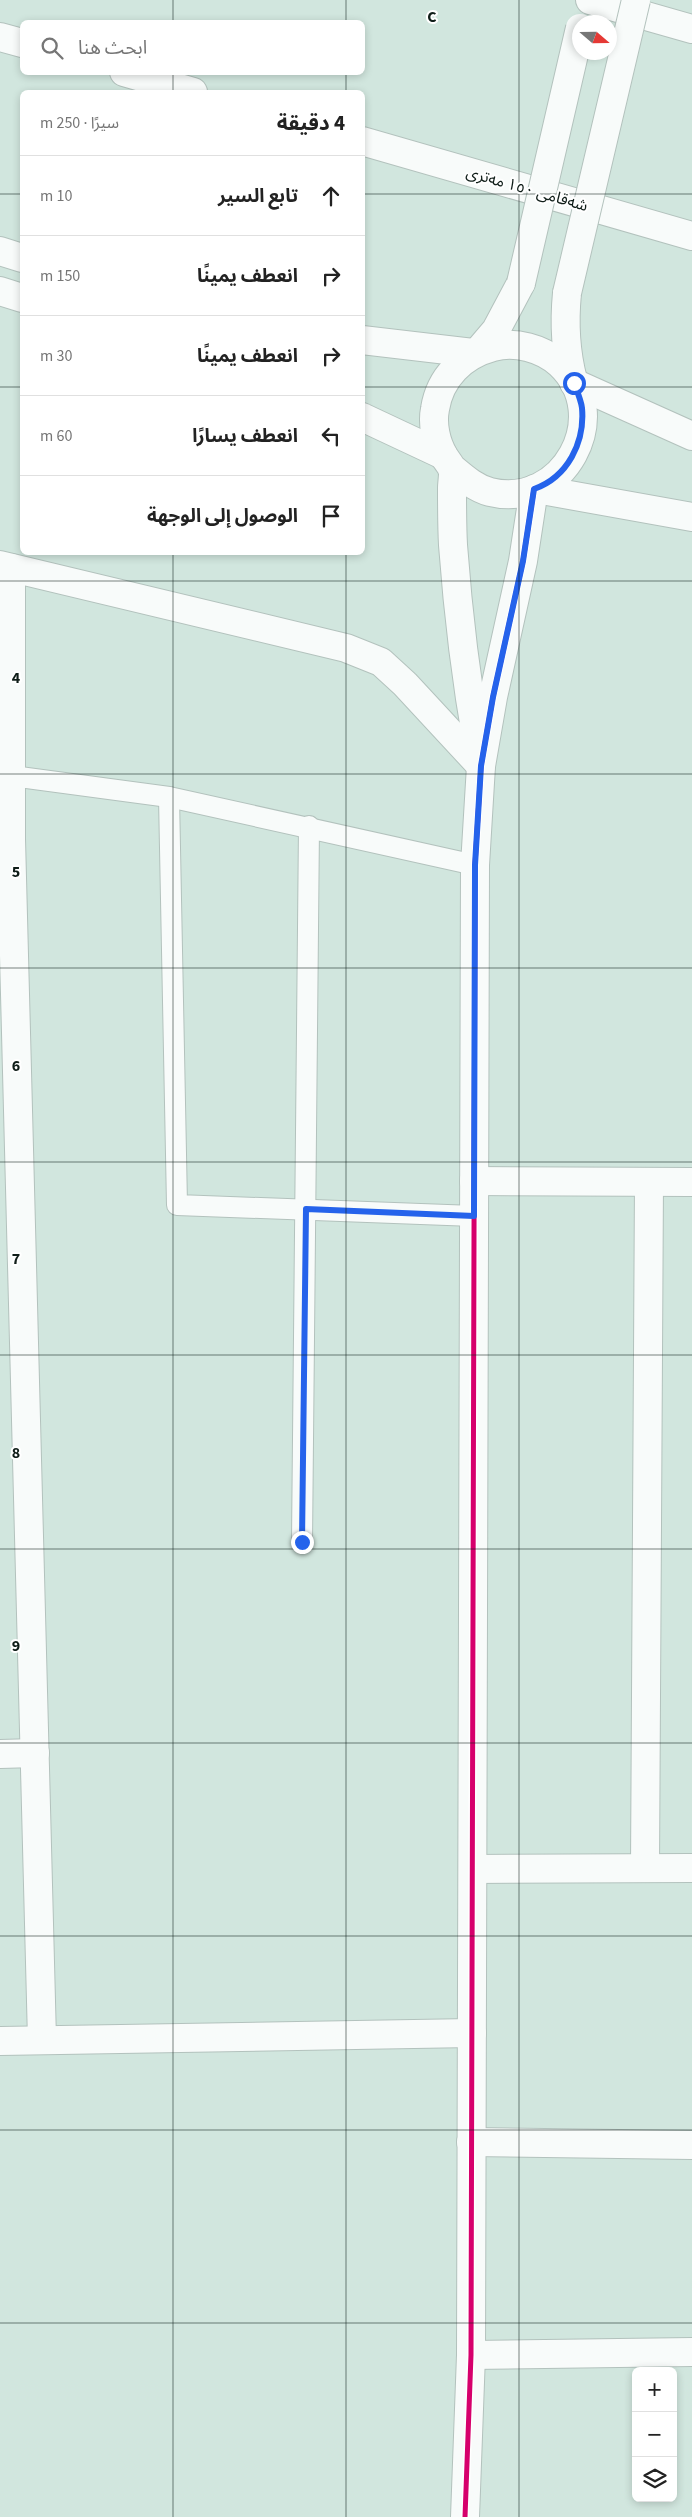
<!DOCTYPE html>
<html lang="ar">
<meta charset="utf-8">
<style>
body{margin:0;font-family:"Source Sans 3","Noto Sans Arabic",sans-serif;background:#f6f6f6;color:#222;direction:rtl}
.controls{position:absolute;right:15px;bottom:15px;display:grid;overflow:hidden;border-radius:8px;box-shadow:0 2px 8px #0003}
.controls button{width:45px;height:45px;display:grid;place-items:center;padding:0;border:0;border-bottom:1px solid #e0e0e0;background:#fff;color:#222;font:25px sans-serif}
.compass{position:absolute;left:572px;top:15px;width:45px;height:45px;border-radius:50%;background:#fff;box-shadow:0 2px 8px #0003;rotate:110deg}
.stop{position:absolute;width:15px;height:15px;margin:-11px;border:4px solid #2563eb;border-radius:50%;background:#fff}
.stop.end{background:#2563eb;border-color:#fff;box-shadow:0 1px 5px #0008}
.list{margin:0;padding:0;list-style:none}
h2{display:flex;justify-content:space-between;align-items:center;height:65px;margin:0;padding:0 20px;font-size:21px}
h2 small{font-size:16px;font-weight:400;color:#767676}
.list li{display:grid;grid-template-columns:32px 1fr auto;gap:15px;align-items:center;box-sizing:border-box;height:80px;padding:0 20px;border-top:1px solid #e0e0e0}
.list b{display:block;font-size:19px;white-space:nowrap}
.list em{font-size:16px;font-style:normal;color:#767676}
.icon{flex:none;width:28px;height:28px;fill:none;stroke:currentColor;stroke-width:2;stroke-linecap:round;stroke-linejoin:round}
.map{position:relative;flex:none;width:692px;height:2517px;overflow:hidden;direction:ltr}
.search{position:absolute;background:#fff;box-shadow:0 2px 8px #0003;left:20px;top:20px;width:345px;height:55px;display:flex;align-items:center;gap:12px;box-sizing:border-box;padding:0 18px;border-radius:8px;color:#767676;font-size:19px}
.panel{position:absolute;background:#fff;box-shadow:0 2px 8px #0003;left:20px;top:90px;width:345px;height:465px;border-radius:8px;direction:rtl}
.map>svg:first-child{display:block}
</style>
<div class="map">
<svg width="692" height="2517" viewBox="0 0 692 2517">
<rect width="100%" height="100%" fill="#d1e6de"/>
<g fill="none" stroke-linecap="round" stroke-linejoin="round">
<defs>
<g id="service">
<path d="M12 776 169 797 475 865"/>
<path d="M169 797 177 1205 474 1216"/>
<path d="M302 1542 309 826"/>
</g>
<g id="minor">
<path d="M0 565 346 648 381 662 405 684 481 766"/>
<path d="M11 568V839L42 2040"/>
<path d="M474 1181 692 1182"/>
<path d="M0 1754 35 1753"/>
<path d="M645 1868 649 1182"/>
<path d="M473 1869 692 1868"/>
<path d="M0 2041 472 2033"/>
<path d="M471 2142 692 2145"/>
<path d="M471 2355 692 2352"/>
</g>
<g id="tertiary">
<path d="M0 251 22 258"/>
<path d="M0 291 22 298"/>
<path d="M567 293C564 324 565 350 573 380"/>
<path d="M362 340 473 353"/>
<path d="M479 350 496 330 521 283"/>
<path d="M574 383 692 436"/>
<path d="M362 417 443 455"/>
<path d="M452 468C464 478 475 488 490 492 563 510 615 416 560 364 542 348 515 341 493 347 463 355 440 377 435 409 432 424 436 443 444 456 446 460 451 465 452 469 454 474 452 482 452 488 452 507 452 526 453 545 458 613 466 680 478 747"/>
<path d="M536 489 692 517"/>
<path d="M465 2517 471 2355 475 865 481 766 493 697 523 561 534 489"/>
</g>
<g id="motorway">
<path d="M590 0 692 29"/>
<path d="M0 37 22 43"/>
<path d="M124 72 193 92"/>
<path d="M362 141 692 236"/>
</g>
</defs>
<use href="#service" stroke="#b3c2bd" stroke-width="22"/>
<use href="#minor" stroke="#b3c2bd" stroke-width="30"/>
<use href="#tertiary" stroke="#b3c2bd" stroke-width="30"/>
<use href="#motorway" stroke="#b3c2bd" stroke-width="30"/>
<use href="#service" stroke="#f8fbfa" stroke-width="20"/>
<use href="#minor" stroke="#f8fbfa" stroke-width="28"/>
<use href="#tertiary" stroke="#f8fbfa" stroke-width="28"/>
<use href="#motorway" stroke="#f8fbfa" stroke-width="28"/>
<defs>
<g id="tertiary-bridge">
<path d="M521 283 580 28"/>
<path d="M567 293 636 0"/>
</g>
</defs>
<use href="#tertiary-bridge" stroke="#b3c2bd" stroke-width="30" stroke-linecap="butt"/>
<use href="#tertiary-bridge" stroke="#f8fbfa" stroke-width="28"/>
<defs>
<path id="cycleway" d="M465 2517 471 2355 475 865 481 766 493 697 523 561 534 489"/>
</defs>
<use href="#cycleway" stroke="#fff" stroke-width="8"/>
<use href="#cycleway" stroke="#d6006c" stroke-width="5"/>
</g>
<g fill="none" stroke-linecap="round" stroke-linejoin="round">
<path stroke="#2563eb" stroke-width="6" d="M302 1542 306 1209 474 1216 475 865 481 766 493 697 523 561 534 489C568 477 585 442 582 408 581 400 577 391 574 383"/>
</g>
<path fill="none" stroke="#101e19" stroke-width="1" stroke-opacity="0.55" d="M173 0V22M346 0V22M519 0V2517M173 72V92M346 72V92M0 194H22M362 194H692M0 387H22M362 387H692M173 552V2517M346 552V2517M0 581H692M0 774H692M0 968H692M0 1162H692M0 1355H692M0 1549H692M0 1743H692M0 1936H692M0 2130H692M0 2323H692"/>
<g text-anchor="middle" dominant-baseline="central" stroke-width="4" stroke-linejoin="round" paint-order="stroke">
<g font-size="16" fill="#101e19" stroke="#fff">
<text transform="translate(527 189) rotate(16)">شەقامی ١٥٠ مەتری</text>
</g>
</g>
<g font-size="16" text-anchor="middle" font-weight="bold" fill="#101e19" stroke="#fff" stroke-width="4" stroke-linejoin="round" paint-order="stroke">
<text x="432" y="22">C</text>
<text x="16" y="683">4</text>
<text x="16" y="877">5</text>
<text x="16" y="1071">6</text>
<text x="16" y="1264">7</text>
<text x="16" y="1458">8</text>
<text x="16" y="1651">9</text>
</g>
</svg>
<div class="controls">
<button>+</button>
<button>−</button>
<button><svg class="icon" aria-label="layers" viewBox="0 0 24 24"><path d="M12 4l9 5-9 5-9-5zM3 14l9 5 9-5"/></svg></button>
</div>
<svg class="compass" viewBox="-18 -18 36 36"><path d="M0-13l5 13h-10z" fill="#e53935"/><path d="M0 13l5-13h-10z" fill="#767676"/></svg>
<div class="stop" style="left:574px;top:383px"></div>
<div class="stop end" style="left:302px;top:1542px"></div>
<div class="search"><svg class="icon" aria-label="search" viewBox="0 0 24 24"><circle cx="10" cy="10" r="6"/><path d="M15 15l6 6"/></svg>ابحث هنا</div>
<section class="panel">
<h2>4 دقيقة<small>سيرًا · 250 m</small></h2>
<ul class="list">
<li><svg class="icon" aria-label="ahead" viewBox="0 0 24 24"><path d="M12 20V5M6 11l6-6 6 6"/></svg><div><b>تابع السير</b></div><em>10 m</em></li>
<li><svg class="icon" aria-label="right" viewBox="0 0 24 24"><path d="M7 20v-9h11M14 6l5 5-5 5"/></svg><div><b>انعطف يمينًا</b></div><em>150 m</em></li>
<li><svg class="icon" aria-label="right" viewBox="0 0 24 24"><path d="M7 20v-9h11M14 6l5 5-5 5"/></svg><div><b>انعطف يمينًا</b></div><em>30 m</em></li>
<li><svg class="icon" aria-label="left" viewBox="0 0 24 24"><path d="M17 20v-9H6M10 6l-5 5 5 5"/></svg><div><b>انعطف يسارًا</b></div><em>60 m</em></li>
<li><svg class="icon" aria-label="arrive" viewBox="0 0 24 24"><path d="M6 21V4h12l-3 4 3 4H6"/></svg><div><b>الوصول إلى الوجهة</b></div></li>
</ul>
</section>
</div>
